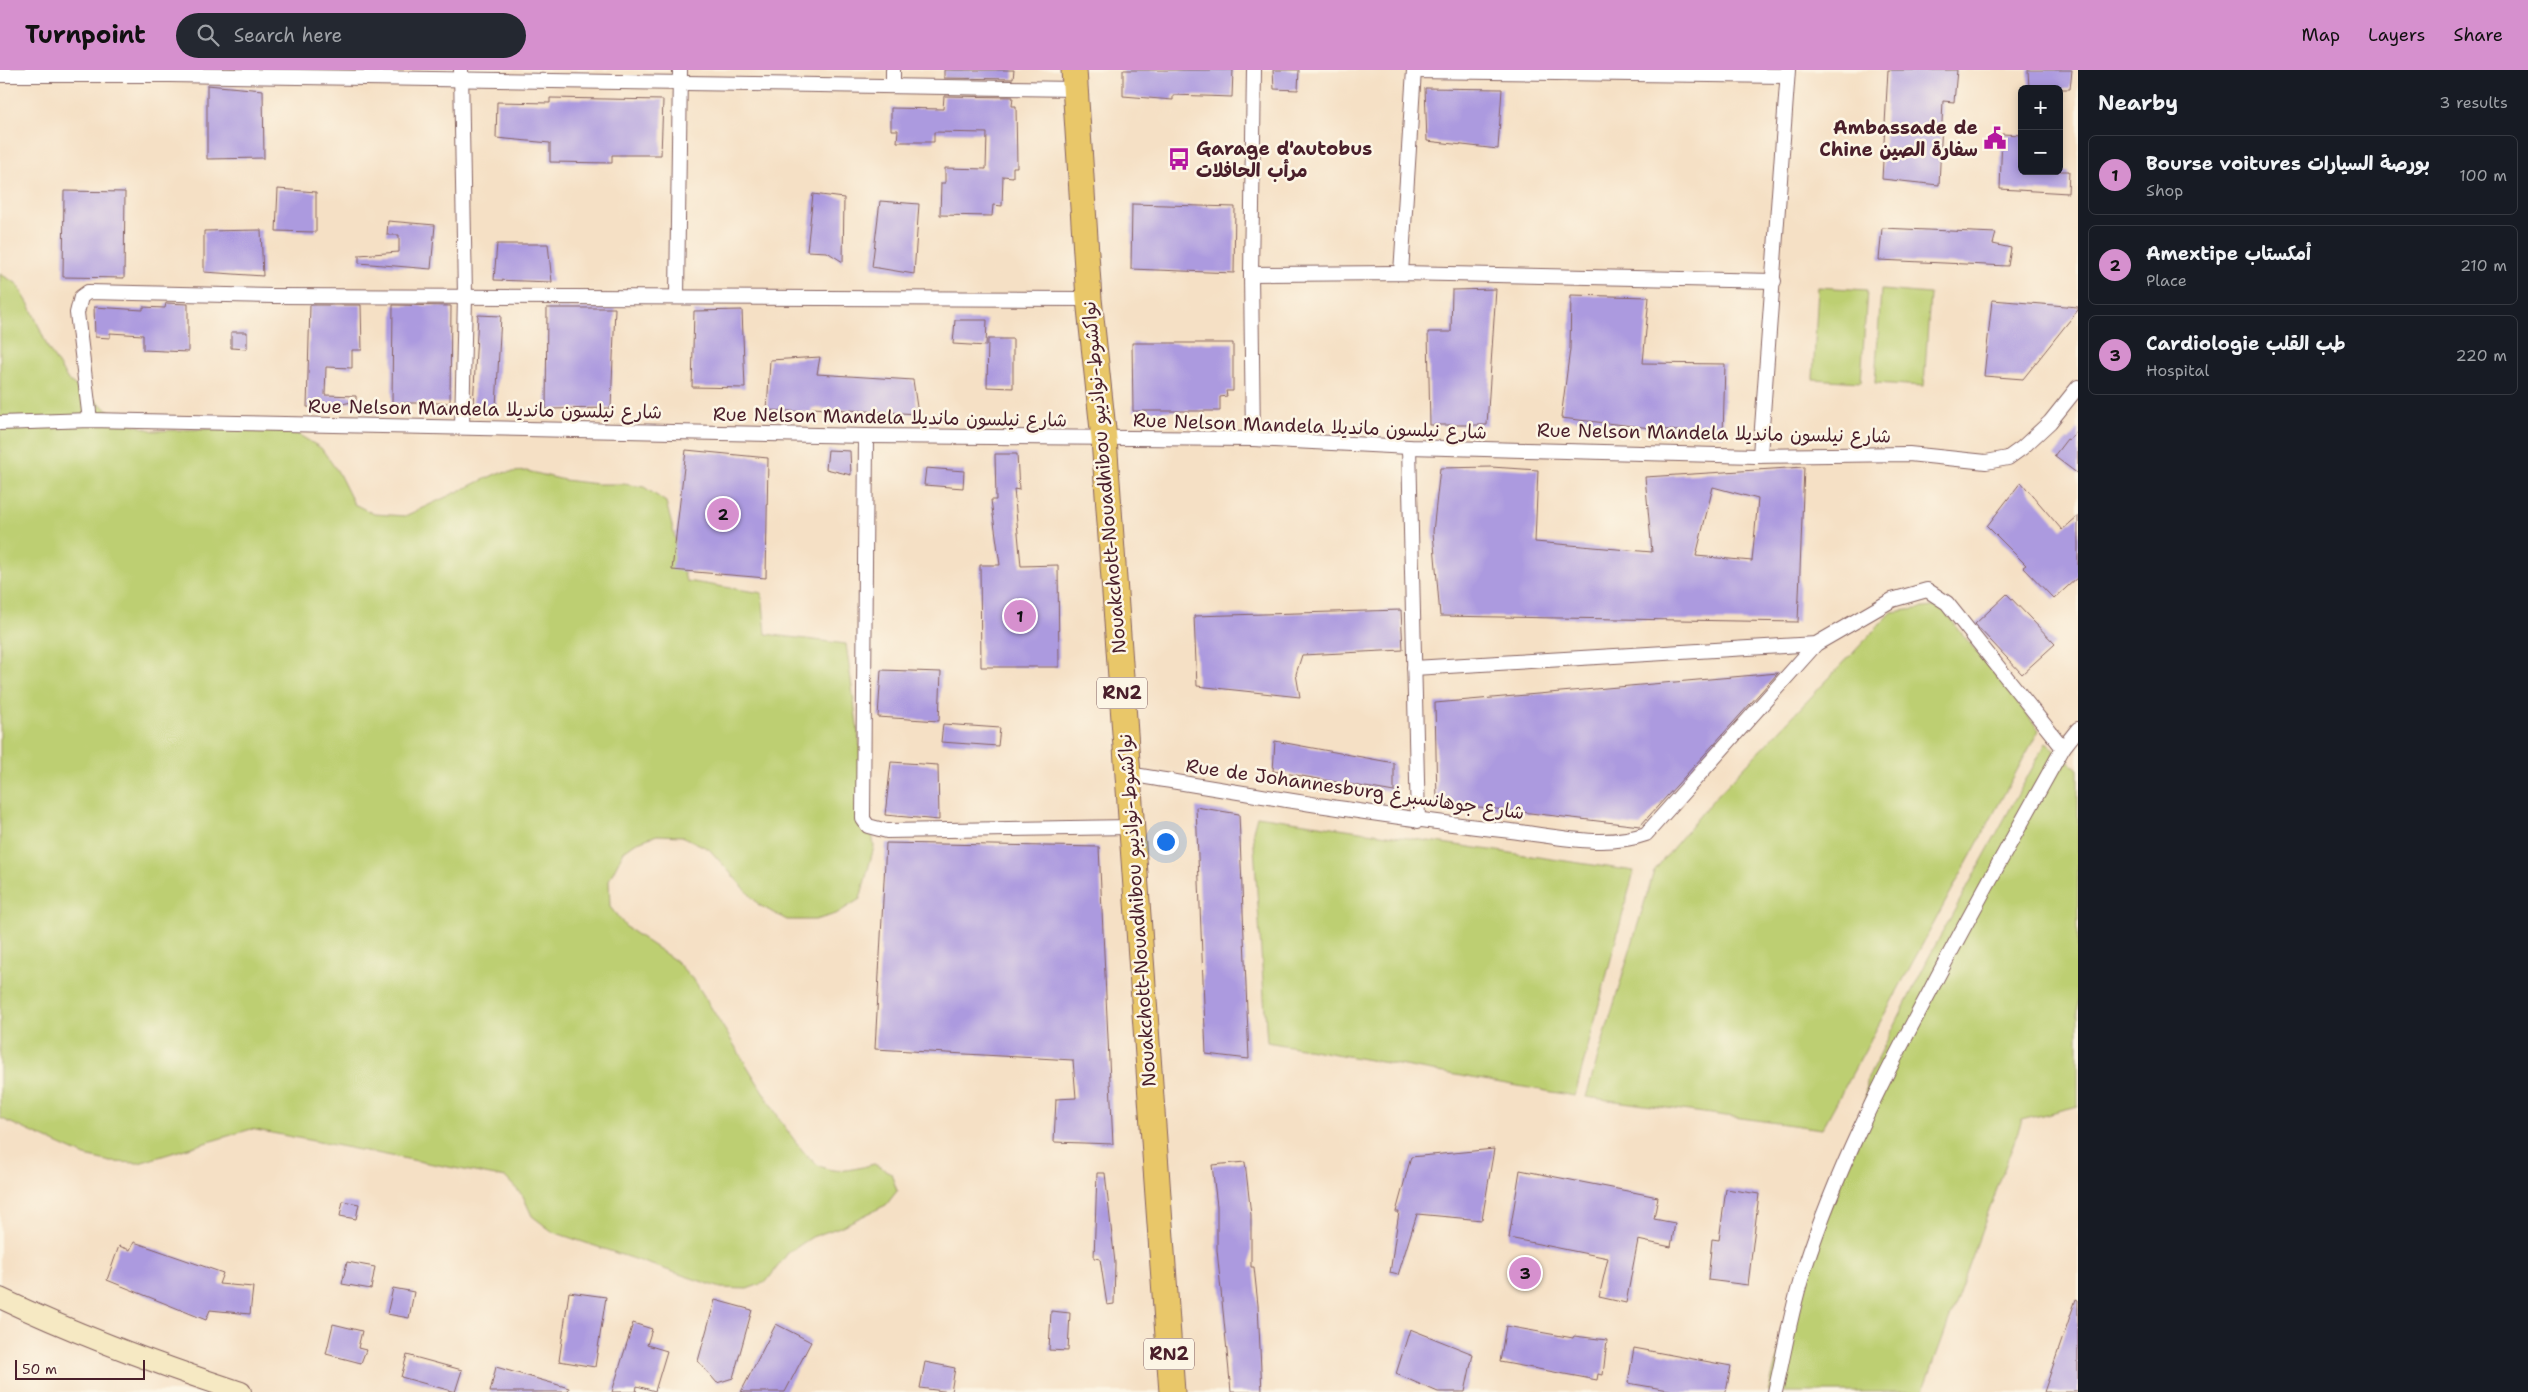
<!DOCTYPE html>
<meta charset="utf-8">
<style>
body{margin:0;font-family:"Shantell Sans","Playpen Sans Arabic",sans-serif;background:#242831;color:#f1f3f6}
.controls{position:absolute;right:15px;top:15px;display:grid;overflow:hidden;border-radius:8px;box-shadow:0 2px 8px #0003}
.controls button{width:45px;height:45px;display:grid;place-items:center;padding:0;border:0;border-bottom:1px solid #363941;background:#171b24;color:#f1f3f6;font:25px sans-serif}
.scale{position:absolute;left:15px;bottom:12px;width:130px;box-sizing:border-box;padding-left:5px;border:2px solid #4a1f2b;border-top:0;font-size:14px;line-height:18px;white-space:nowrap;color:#4a1f2b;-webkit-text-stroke:4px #fcf5e5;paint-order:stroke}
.you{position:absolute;left:1165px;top:771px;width:18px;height:18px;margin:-12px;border:4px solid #fff;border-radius:50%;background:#1a73e8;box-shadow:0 0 0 8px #1a73e833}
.badge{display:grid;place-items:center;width:32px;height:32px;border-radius:50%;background:#d690ce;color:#111;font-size:16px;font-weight:700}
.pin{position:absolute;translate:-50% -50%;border:2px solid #fff;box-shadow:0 1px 5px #0006}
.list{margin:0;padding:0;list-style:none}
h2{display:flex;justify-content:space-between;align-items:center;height:65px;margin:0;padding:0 20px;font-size:21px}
h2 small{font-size:16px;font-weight:400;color:#9ea1a6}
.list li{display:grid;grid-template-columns:32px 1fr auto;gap:15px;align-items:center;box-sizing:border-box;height:80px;margin:0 10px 10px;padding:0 10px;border:1px solid #363941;border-radius:8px}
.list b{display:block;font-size:19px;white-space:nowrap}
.list p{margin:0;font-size:16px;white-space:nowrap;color:#9ea1a6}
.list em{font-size:16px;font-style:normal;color:#9ea1a6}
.icon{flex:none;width:28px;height:28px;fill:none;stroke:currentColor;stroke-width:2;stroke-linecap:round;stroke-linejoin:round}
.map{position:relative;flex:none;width:2078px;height:1322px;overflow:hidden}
header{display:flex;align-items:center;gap:30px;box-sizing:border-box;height:70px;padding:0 25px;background:#d690ce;color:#111}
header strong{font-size:24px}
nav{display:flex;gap:28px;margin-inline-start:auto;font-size:18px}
.search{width:350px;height:45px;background:#242831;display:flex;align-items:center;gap:12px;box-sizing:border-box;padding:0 18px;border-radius:28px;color:#9ea1a6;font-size:19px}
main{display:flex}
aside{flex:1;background:#171b24}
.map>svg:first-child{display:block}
</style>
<header>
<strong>Turnpoint</strong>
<div class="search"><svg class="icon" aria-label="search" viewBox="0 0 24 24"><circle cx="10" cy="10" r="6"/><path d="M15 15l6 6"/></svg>Search here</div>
<nav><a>Map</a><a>Layers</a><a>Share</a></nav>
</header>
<main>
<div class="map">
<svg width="2078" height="1322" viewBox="0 0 2078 1322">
<rect width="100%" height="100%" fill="#fcf5e5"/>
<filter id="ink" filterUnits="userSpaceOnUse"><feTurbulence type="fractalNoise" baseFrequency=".02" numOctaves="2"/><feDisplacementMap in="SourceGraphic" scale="10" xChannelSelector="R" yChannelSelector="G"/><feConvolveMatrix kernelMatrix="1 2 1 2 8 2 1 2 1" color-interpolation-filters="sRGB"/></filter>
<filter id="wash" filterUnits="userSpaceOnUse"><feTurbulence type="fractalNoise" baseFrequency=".0096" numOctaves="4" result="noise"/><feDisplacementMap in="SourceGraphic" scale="20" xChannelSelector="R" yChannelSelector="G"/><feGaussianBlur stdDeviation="1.12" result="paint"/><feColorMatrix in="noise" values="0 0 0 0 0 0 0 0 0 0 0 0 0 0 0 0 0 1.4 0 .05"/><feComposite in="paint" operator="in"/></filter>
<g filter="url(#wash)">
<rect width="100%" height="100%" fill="#f5e0c5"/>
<g fill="#bdcf72" stroke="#84774e">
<path d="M0 204 16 213 30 236 48 278 68 310 123 351 154 361 255 357 294 362 321 378 338 402 354 434 374 444 405 446 498 403 527 401 564 410 597 414H624L644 417 666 432 686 511 762 523 766 564 846 574 874 777 860 829 836 844 815 850H787L759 835 709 779 682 766 657 765 635 773 624 781 609 810 610 837 627 858 676 891 696 913 784 1056C815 1098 821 1109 874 1094L891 1103 897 1121 886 1135 840 1157 812 1167 788 1183 766 1212 747 1219 721 1218 553 1162 532 1146 523 1126 506 1108 251 1059 139 1093 111 1092 85 1086 0 1048Z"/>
<path d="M1818 217 1867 220 1861 312 1813 309Z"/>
<path d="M1881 220 1930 224 1924 316 1875 313Z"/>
<path d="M1940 536 2039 660 1822 1059 1586 1027 1654 801 1710 733 1892 542Z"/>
<path d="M2046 673 2078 699V1036L2022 1050 1923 1322H1768L1795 1222 1864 1059 1866 1012 1929 887Z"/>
<path d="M1257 746 1634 801 1575 1026 1267 972 1253 761Z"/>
</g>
<g id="blocks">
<g fill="#ac9adf" fill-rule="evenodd">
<path d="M944 0H1014L1013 9 944 8Z"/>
<path d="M1123 0H1233L1232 27 1173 25V30L1123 26Z"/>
<path d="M1273 0H1299L1298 20 1274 19Z"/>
<path d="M1888 0H1957L1954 32 1943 31 1939 115 1882 109Z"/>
<path d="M2028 0H2072L2070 19H2029Z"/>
<path d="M207 15 263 20 264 88 207 89Z"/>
<path d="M1425 18 1502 19 1498 79 1427 71Z"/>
<path d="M944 26 1013 27 1012 36H1016L1017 97H1013V107L1003 106 1002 136 993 135 992 146 940 145 941 113H945V98L986 99 987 63 934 62V72H897L898 60H891V38L943 39Z"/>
<path d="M550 28 663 30 661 85H612V93L550 92V73L496 68 497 32 550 33Z"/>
<path d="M2002 64 2022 65V101H2069L2068 123 2000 119Z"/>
<path d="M278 119 316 122V162L276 161Z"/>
<path d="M64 121 125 122 124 208 63 207Z"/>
<path d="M813 124 844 128 843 192 827 182 807 181Z"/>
<path d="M880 131 919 134 914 204 872 197Z"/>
<path d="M1132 134 1235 137 1234 203 1131 199Z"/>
<path d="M388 151 435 155 431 199 359 193V185L399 182V165H387Z"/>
<path d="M1882 158 1996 163 1993 174 2011 178 2008 196 1879 190Z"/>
<path d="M261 160 263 206 204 202V161Z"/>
<path d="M497 174H548L552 212 494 210Z"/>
<path d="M1496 219 1487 355H1430L1428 262H1451L1452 220Z"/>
<path d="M1571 225 1649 227 1643 293 1725 294 1723 366 1561 348 1570 279Z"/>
<path d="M1992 230 2078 237V240L2023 309 1984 306Z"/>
<path d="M166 233 188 234V282L143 280V265L110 263V268L95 267 94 237 143 240V237L165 238Z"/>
<path d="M310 235H361L362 280H352V298L326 297 325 325 356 326V331L324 338 307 337Z"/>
<path d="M393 235 451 236 450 333H392Z"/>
<path d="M547 238H615L611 338 546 339Z"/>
<path d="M742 240 745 318 692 317 694 241Z"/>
<path d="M478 245 501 246 496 337 473 336Z"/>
<path d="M955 250H987L986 276 953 274Z"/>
<path d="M231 262H247V279L231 278Z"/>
<path d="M988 269H1013V318L987 317Z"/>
<path d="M1132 273H1233V321H1226L1227 326 1220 327V341H1133Z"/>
<path d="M820 287 817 304 913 310 918 344 812 338 811 342 767 340 770 290Z"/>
<path d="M2078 359V404L2054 386 2067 369 2069 370Z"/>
<path d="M686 380 768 388 766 508 672 500Z"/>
<path d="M828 380 850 381 851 405 826 399Z"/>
<path d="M995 384H1017L1019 420 1014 419 1021 496 1058 495 1059 597H981L980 495H1000L991 430H996Z"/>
<path d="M1491 397 1538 400 1535 472 1652 482 1645 407 1804 397 1798 552 1440 546 1433 462 1440 398ZM1713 417 1758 429 1752 491 1696 486Z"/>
<path d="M926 398 964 401 963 418 924 415Z"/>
<path d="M2021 412 2062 460 2078 446V507L2054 529 2023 497 2026 495 1987 456Z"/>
<path d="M2007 524 2055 574 2022 604 1975 554Z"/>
<path d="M1401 540 1403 580 1302 585 1296 604 1300 627 1197 616 1194 546Z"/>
<path d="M881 600 941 602 939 651 878 647Z"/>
<path d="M1778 603 1640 756 1437 732 1435 633Z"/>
<path d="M943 654 1000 658 998 676 941 672Z"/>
<path d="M1275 671 1394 693V722L1273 701Z"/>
<path d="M891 692 938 695 939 750 885 745Z"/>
<path d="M1196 737 1239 744 1249 989 1206 984Z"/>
<path d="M886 773 1099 777 1113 1074 1054 1072 1056 1029 1076 1028 1073 990 875 979Z"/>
<path d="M1494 1079 1482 1150 1417 1144 1398 1205 1390 1203 1399 1142H1396L1411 1087Z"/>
<path d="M1245 1092 1251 1145V1197H1254L1258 1235 1262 1322H1231L1217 1180V1136L1212 1095Z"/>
<path d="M1520 1100 1658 1127 1654 1149 1675 1153 1671 1177 1638 1170 1626 1233 1599 1227 1608 1188 1509 1168Z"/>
<path d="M1097 1103H1105L1115 1193 1114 1234 1107 1235 1100 1189 1094 1188Z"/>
<path d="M1726 1119 1759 1124 1748 1215 1708 1210 1712 1169 1719 1170Z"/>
<path d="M343 1131 359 1134 356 1149 340 1146Z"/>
<path d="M134 1172 223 1203 219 1214 253 1217 250 1244 210 1240 206 1250 107 1210 119 1176 130 1180Z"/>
<path d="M347 1192 375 1197 371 1219 342 1214Z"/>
<path d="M393 1218 414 1222 409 1248 387 1244Z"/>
<path d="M569 1222 606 1227 595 1297 559 1291Z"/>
<path d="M2076 1229 2078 1230V1322H2044Z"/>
<path d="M715 1230 752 1240 733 1308 717 1313 698 1291Z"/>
<path d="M1051 1241 1070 1243 1068 1281 1049 1280Z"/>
<path d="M633 1253 652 1259 647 1275 667 1281 655 1321 637 1316 636 1322H612Z"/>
<path d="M333 1254 362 1261 358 1278 366 1280 361 1293 326 1284Z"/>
<path d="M776 1254 811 1272 785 1322H741Z"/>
<path d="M1506 1256 1573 1268 1574 1266 1607 1270 1603 1305 1598 1304 1597 1310 1500 1292Z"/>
<path d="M1410 1259 1473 1284 1465 1322H1438L1396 1304Z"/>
<path d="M1634 1278 1731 1296 1726 1322H1680L1628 1313Z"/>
<path d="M407 1285 462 1300 455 1322 401 1307Z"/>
<path d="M925 1292 955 1298 951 1322 920 1318Z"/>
<path d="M496 1297 569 1318 568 1322H490Z"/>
</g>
</g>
</g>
<g filter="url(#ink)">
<use href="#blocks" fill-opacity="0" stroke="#866361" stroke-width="1"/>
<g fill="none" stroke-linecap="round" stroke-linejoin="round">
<defs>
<g id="street">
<path d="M461 0 465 226 462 357"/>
<path d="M1414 1 1787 6"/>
<path d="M0 5H170L1075 19"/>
<path d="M893 16V0"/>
<path d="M1401 203 1414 0"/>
<path d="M1251 204 1401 203 1774 211"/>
<path d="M677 227 680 0"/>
<path d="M90 350 77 243 81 227 88 222 274 226 1089 229"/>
<path d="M0 353 90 350 866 366 1253 369 1409 377 1755 386 1909 384 1986 392 2008 388 2022 378 2050 352 2078 317"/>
<path d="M866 366 863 749 868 756 887 761 1130 757"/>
<path d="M1253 369 1251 204 1254 0"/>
<path d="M1409 377 1418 751"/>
<path d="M1760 385 1788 0"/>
<path d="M1414 598 1816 574"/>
<path d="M1128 704C1256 725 1383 747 1511 761 1555 766 1604 779 1646 764L1816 574 1892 530 1927 520 1947 533 2063 678"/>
<path d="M1775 1322C1785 1280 1791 1238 1805 1197 1836 1101 1881 1012 1929 923 1972 840 2018 759 2063 678L2078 659"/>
</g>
<path id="secondary" d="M0 1228C78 1265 159 1295 241 1322"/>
<path id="highway" d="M1074 0 1089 229 1104 369 1172 1322"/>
</defs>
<use href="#street" stroke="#866361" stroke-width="16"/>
<use href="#secondary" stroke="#866361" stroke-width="22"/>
<use href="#highway" stroke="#866361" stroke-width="27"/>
<use href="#street" stroke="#fff" stroke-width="14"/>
<use href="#secondary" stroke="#f6e9c3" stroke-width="20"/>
<use href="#highway" stroke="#e9c769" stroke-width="25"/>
</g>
</g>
<defs>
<symbol id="civic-bare" viewBox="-9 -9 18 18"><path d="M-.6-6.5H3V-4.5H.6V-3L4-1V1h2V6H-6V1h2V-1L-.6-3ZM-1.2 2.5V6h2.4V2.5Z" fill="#b5179e" stroke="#fcf5e5" stroke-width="2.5" paint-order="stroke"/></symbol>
<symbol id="bus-bare" viewBox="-9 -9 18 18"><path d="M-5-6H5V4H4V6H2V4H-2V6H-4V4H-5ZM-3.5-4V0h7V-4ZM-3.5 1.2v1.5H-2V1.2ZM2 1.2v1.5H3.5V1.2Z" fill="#b5179e" stroke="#fcf5e5" stroke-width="2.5" paint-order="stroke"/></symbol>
</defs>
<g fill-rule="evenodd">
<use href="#civic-bare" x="1979" y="52" width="32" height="32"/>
<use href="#bus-bare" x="1163" y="73" width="32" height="32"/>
</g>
<g text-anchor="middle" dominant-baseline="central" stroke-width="5" stroke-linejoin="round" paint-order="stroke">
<g fill="#fcf5e5" stroke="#7f5f63" stroke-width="1">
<rect x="1097" y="607.5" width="50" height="31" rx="4"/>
<rect x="1144" y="1268.5" width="50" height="31" rx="4"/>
</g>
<g font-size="18" font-weight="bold" fill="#4a1f2b">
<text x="1122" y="623">RN2</text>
<text x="1169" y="1284">RN2</text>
</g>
<g font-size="19" font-weight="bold" fill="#4a1f2b" stroke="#fcf5e5" text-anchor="end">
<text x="1978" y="57">Ambassade de<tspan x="1978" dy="22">Chine سفارة الصين</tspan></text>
<text x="1196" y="78" text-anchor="start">Garage d'autobus<tspan x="1196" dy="22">مرأب الحافلات</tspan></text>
</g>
<g font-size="19" fill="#4a1f2b" stroke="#fcf5e5">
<text transform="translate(485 339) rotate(1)">Rue Nelson Mandela شارع نيلسون مانديلا</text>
<text transform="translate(890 347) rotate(1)">Rue Nelson Mandela شارع نيلسون مانديلا</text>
<text transform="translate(1310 356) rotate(2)">Rue Nelson Mandela شارع نيلسون مانديلا</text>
<text transform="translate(1714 363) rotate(1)">Rue Nelson Mandela شارع نيلسون مانديلا</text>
<text transform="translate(1104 407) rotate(-95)">Nouakchott-Nouadhibou نواكشوط-نواذيبو</text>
<text transform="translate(1355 719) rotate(8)">Rue de Johannesburg شارع جوهانسبرغ</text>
<text transform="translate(1137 840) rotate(-94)">Nouakchott-Nouadhibou نواكشوط-نواذيبو</text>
</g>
</g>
</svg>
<div class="controls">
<button>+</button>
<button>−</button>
</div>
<div class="scale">50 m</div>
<div class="you"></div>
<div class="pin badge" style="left:1020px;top:546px">1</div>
<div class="pin badge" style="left:723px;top:444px">2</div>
<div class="pin badge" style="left:1525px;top:1203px">3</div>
</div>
<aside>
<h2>Nearby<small>3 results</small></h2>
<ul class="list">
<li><span class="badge">1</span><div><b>Bourse voitures بورصة السيارات</b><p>Shop</p></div><em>100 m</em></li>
<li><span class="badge">2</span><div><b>Amextipe أمكستاب</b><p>Place</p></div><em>210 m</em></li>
<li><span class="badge">3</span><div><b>Cardiologie طب القلب</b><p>Hospital</p></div><em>220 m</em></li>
</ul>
</aside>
</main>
